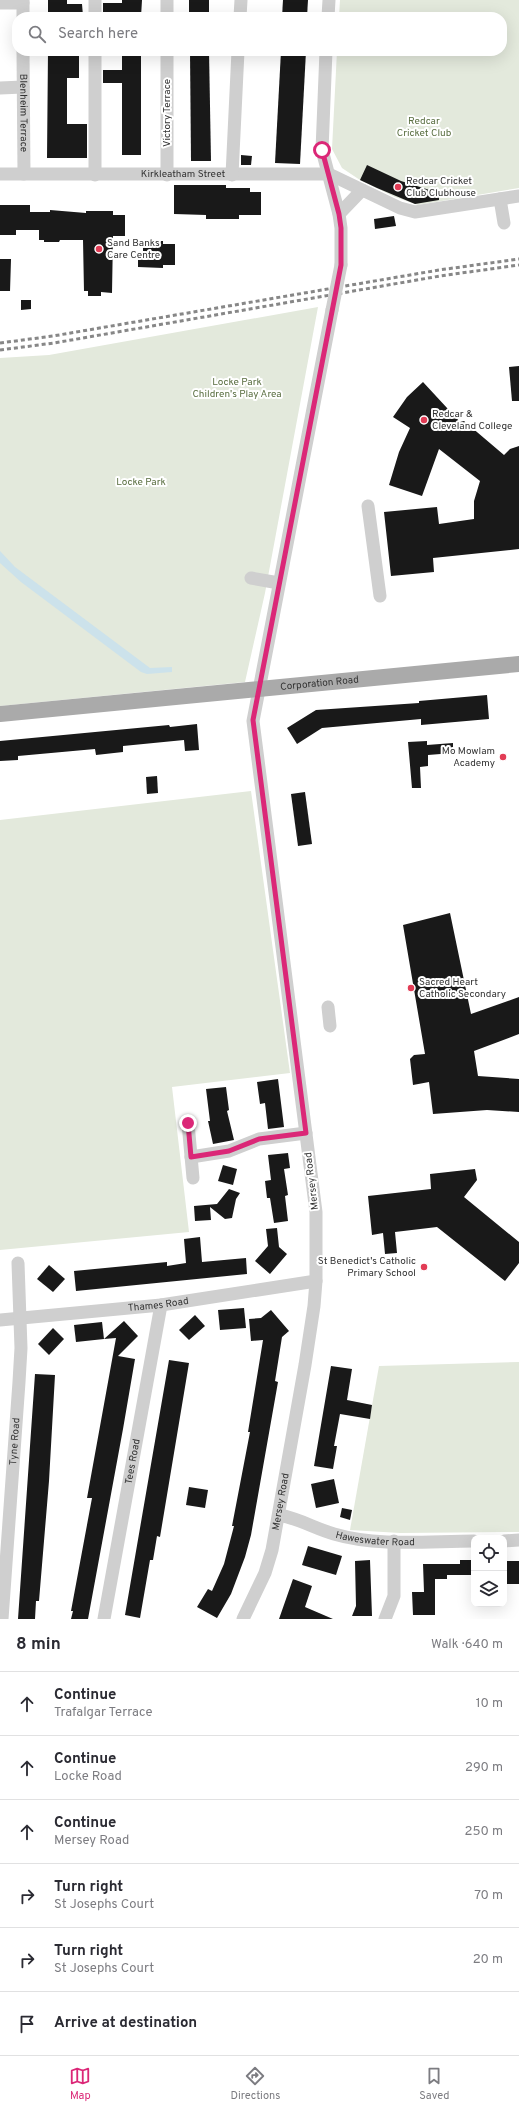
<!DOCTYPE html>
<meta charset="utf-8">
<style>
body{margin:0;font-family:Overpass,sans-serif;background:#f7f7f7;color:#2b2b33}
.controls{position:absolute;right:12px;bottom:12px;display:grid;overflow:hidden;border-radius:8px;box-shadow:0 4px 16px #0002}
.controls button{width:36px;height:36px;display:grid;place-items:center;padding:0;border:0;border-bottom:1px solid #e1e1e2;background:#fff;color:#2b2b33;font:20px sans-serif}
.stop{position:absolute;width:12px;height:12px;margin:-9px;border:3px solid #db2777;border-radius:50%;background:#fff}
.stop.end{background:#db2777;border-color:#fff;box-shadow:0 1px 4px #0008}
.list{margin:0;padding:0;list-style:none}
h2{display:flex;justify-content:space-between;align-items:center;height:52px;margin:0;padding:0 16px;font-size:17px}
h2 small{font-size:13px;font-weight:400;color:#7c7c81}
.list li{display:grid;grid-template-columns:26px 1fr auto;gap:12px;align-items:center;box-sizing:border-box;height:64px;padding:0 16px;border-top:1px solid #e1e1e2}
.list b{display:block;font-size:15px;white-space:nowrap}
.list p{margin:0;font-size:13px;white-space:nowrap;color:#7c7c81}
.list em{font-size:13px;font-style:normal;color:#7c7c81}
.icon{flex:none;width:22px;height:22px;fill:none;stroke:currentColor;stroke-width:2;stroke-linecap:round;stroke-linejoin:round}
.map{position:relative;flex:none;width:519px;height:1619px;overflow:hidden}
.search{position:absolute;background:#fff;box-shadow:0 4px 16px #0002;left:12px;right:12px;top:12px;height:44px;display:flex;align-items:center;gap:10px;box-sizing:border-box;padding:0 14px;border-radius:16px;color:#7c7c81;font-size:15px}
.sheet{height:436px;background:#fff}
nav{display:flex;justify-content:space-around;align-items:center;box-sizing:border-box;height:56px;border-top:1px solid #e1e1e2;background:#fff;font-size:11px;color:#7c7c81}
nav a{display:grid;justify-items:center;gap:2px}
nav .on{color:#db2777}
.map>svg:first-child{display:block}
</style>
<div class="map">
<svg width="519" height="1619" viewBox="0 0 519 1619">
<rect width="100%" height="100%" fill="#fff"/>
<g fill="#e3e9dc">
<path d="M340 0H519V188L418 205 395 197 360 180 342 168 332 149 337 51H502V17H339Z"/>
<path d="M318 307 265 593 245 682 0 706V358L49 355Z"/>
<path d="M251 791 290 1073 172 1087 189 1232 0 1250V820Z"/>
<path d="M519 1362V1532L400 1533 350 1530 379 1366Z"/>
</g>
<path fill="#cce2eb" d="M0 551 15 567 150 668 172 667V672L147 674 141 672 21 582 0 563Z"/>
<g fill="#191919">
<path d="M48 0H67V4H82L83 16 48 17Z"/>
<path d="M122 0H142L141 17H122V14H103V3H122Z"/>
<rect x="189" y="0" width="20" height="17"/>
<path d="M283 0H308L307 17H282Z"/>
<path d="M48 51H79V78H67V124H87V158H47Z"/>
<path d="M122 51H141V155H122V83H103V70H122Z"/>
<path d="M190 51H209L211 161H191Z"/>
<path d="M281 51H306L300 164 275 163Z"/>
<path d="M241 155 252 156 251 165H241Z"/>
<path d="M367 165 401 181 439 193V200L415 204 377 188 360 180Z"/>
<path d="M174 185H226V188H250V192H261V215H239V219H206V215L174 214Z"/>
<path d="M0 205H30V212H50V210L86 213V211H113V215H125V236H113L112 293 101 292V296H88V291H84L83 240H60L59 242H44V240H39V230H16V235H0Z"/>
<path d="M394 216 396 226 375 229 374 219Z"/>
<path d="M143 241H163V244H175V265H163V268L138 267V254H143Z"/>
<path d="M0 259H11L10 291H0Z"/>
<path d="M21 300H31V309L21 310Z"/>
<path d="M519 366V401H512L509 367Z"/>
<path d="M423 382 460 422 464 421 504 455 510 449 519 446V549L433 558 434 572 391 576 384 512 437 507 439 524 474 519V501L480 481 439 449 422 496 389 485 399 452 410 428 393 417 407 397Z"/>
<path d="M487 695 489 719 421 725V719L322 728 297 744 287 728 316 710 419 703V701Z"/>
<path d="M197 724 199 750 185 751 184 740 123 746V752L96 755 95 749 18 756V760L0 761V741L169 725 170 727Z"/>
<path d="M427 741V745L453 743V753L428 755V766L420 767 421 788H412L408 742Z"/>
<path d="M157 776 158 793 147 794 146 777Z"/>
<path d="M305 792 312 844 298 846 291 794Z"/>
<path d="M450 913 471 1014 519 997V1034L474 1051 478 1076 519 1079V1112L487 1110 433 1114 429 1082 413 1085 410 1059 414 1055 425 1054 403 925Z"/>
<path d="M278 1079 284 1127 268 1129 265 1103 260 1104 257 1082Z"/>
<path d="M226 1087 229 1110 227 1111 234 1140 213 1144 208 1121H210L206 1089Z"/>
<path d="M288 1153 290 1168 284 1169 288 1195 285 1196 288 1221 274 1223 270 1198H267L265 1181 271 1180 268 1155Z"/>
<path d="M223 1165 237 1169 233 1185 218 1181Z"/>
<path d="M475 1169 477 1180 464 1197 519 1242V1263L505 1281 437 1227 395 1232 397 1253 385 1254 383 1233 372 1235 368 1196 431 1189 430 1174Z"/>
<path d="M229 1189 240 1193 236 1199 232 1218 225 1219 210 1207 211 1220 195 1221 194 1206 217 1204Z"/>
<path d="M277 1228 279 1247 287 1254 270 1274 255 1261 268 1246 266 1229Z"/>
<path d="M200 1237 202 1262 246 1258 247 1274 76 1291 74 1271 167 1262V1266L186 1263 184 1239Z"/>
<path d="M49 1265 65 1279 53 1292 37 1279Z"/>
<path d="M244 1308 246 1328 220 1330 218 1310Z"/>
<path d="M271 1310 289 1331 282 1337 275 1381 278 1382 251 1535 245 1557 231 1594 217 1618 197 1607 208 1589 212 1591 224 1564 234 1526H232L250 1432H248L263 1340 251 1341 249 1319 261 1318Z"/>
<path d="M195 1315 205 1326 189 1340 179 1330Z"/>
<path d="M124 1321 138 1336 118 1356 135 1359 123 1429 88 1619H71L73 1611H71L92 1498H87L116 1338 104 1339Z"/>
<path d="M102 1322 104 1339 76 1342 74 1325Z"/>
<path d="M53 1328 64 1339 49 1355 38 1344Z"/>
<path d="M169 1360 189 1363 160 1537 157 1536 153 1560H150L140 1618 125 1615Z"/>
<path d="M331 1366 352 1369 347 1400 372 1405 370 1419 340 1414 334 1446H337L333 1469 314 1466Z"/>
<path d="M35 1374 55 1375 49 1481 39 1601H36L35 1619H18Z"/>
<path d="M334 1479 339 1503 316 1508 311 1484Z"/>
<path d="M189 1487 208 1490 205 1508 186 1505Z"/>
<path d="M342 1508 352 1510 350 1520 340 1517Z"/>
<path d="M308 1546 342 1556 336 1575 302 1565Z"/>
<path d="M370 1560 372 1616H352L356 1606 355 1561Z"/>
<path d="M460 1560H474V1575H447V1579H435V1615H413L412 1592H424L423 1564H460Z"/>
<rect x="504" y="1561" width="15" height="23"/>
<path d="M293 1579 312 1586 305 1607 333 1619H279Z"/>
</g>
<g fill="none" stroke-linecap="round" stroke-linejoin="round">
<g stroke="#cfcfcf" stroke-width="13">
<path d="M23 0V17"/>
<path d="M95 0V17"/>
<path d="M167 0V17"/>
<path d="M0 3H23"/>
<path d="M240 17 241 0"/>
<path d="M328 17 329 0"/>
<path id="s1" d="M23 51 24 174"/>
<path d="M95 51V175"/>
<path d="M167 51V175"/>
<path d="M326 51 322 150 339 214 341 228V265"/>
<path d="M0 88 23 87"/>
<path id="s2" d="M0 174H329L400 208 415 212 519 196"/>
<path d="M232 175 238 51"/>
<path d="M500 199 504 223"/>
<path d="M339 214 362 190"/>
<path d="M368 506 380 596"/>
<path d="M251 578 279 583"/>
<path d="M328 1007 330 1026"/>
<path d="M188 1123 193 1178"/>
<path d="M191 1157 229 1151 259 1139 306 1133"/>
<path id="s3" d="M0 1320 161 1305 316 1281"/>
<path id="s4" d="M279 1515C300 1519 314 1528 334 1534 378 1547 429 1541 474 1541"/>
<path d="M504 1541 519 1540"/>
<path id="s5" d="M2 1619 19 1382 21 1348 18 1263"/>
<path id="s6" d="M104 1619 161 1305"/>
<path id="s7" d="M243 1619 265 1573 272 1550 305 1365 314 1306 316 1281V1212L253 721 332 310"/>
<path d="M385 1619 394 1596V1541"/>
</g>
<path stroke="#aaa" stroke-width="16" id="s8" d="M0 714 519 664"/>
<g stroke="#878787" stroke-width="3" stroke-dasharray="4 3" stroke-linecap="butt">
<path d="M0 343 53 336 439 270 519 259"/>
<path d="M0 350 54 343 440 276 519 265"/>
</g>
<path stroke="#cfcfcf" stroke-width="13" d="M332 310 341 265"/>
</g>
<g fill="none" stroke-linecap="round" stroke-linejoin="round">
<path stroke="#db2777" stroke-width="5" d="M188 1123 191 1157 229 1151 259 1139 306 1133 253 720 341 265V228L339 214 322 150"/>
</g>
<g fill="#e23c55" stroke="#fff" stroke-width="1.5">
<circle cx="398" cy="187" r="4"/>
<circle cx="99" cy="249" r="4"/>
<circle cx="424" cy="420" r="4"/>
<circle cx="503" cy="757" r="4"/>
<circle cx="411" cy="988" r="4"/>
<circle cx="424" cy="1267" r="4"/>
</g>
<g text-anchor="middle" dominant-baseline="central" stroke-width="4" stroke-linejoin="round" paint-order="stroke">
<g font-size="10" fill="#323232" stroke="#fff">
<text stroke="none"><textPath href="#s1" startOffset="62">Blenheim Terrace</textPath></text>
<text transform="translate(167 113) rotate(-90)">Victory Terrace</text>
<text stroke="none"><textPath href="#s2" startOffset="183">Kirkleatham Street</textPath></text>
<text stroke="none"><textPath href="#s8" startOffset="321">Corporation Road</textPath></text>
<text transform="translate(312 1181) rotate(-97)">Mersey Road</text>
<text stroke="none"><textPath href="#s3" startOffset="159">Thames Road</textPath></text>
<text stroke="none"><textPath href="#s5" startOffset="178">Tyne Road</textPath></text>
<text stroke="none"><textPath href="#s6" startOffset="160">Tees Road</textPath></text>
<text stroke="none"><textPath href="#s7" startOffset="124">Mersey Road</textPath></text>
<text stroke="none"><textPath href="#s4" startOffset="100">Haweswater Road</textPath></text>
</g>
<g font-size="10" fill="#596e40" stroke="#fff">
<text x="424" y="121">Redcar<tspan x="424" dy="12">Cricket Club</tspan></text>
<text x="237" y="382">Locke Park<tspan x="237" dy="12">Children's Play Area</tspan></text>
<text x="141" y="482">Locke Park</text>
</g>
<g font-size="10" fill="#323232" stroke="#fff" text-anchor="start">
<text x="406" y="181">Redcar Cricket<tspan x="406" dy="12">Club Clubhouse</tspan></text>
<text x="107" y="243">Sand Banks<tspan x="107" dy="12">Care Centre</tspan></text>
<text x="432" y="414">Redcar &amp;<tspan x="432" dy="12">Cleveland College</tspan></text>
<text x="495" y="751" text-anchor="end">Mo Mowlam<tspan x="495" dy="12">Academy</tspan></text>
<text x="419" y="982">Sacred Heart<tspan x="419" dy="12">Catholic Secondary</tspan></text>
<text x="416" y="1261" text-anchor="end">St Benedict's Catholic<tspan x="416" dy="12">Primary School</tspan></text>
</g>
</g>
</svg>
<div class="controls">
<button><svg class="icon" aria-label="locate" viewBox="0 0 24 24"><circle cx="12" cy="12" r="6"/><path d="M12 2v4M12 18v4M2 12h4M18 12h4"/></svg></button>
<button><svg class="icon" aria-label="layers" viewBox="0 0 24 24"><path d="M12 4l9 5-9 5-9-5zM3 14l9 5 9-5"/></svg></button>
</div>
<div class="stop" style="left:322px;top:150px"></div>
<div class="stop end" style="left:188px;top:1123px"></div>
<div class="search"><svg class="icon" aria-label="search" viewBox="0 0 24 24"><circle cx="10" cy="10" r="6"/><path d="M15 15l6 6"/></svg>Search here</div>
</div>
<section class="sheet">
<h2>8 min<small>Walk · 640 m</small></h2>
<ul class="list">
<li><svg class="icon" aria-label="ahead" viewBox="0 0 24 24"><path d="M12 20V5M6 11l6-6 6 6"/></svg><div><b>Continue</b><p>Trafalgar Terrace</p></div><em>10 m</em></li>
<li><svg class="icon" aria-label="ahead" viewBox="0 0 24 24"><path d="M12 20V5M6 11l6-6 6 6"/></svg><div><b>Continue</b><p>Locke Road</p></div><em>290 m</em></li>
<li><svg class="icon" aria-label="ahead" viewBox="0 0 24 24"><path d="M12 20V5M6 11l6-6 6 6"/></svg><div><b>Continue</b><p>Mersey Road</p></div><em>250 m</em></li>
<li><svg class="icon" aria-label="right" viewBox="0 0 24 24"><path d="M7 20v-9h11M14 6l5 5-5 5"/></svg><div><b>Turn right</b><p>St Josephs Court</p></div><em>70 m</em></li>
<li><svg class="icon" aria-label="right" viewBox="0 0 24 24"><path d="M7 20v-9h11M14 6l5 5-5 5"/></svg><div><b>Turn right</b><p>St Josephs Court</p></div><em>20 m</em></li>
<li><svg class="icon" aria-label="arrive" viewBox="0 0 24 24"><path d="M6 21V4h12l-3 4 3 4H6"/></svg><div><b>Arrive at destination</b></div></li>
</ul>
</section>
<nav>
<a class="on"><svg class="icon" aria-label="map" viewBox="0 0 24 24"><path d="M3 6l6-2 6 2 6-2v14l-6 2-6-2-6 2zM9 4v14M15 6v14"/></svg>Map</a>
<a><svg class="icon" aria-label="directions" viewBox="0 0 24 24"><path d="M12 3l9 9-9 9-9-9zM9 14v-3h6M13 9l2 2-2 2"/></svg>Directions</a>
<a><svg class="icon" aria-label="saved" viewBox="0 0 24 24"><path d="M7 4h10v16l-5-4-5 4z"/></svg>Saved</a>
</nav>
